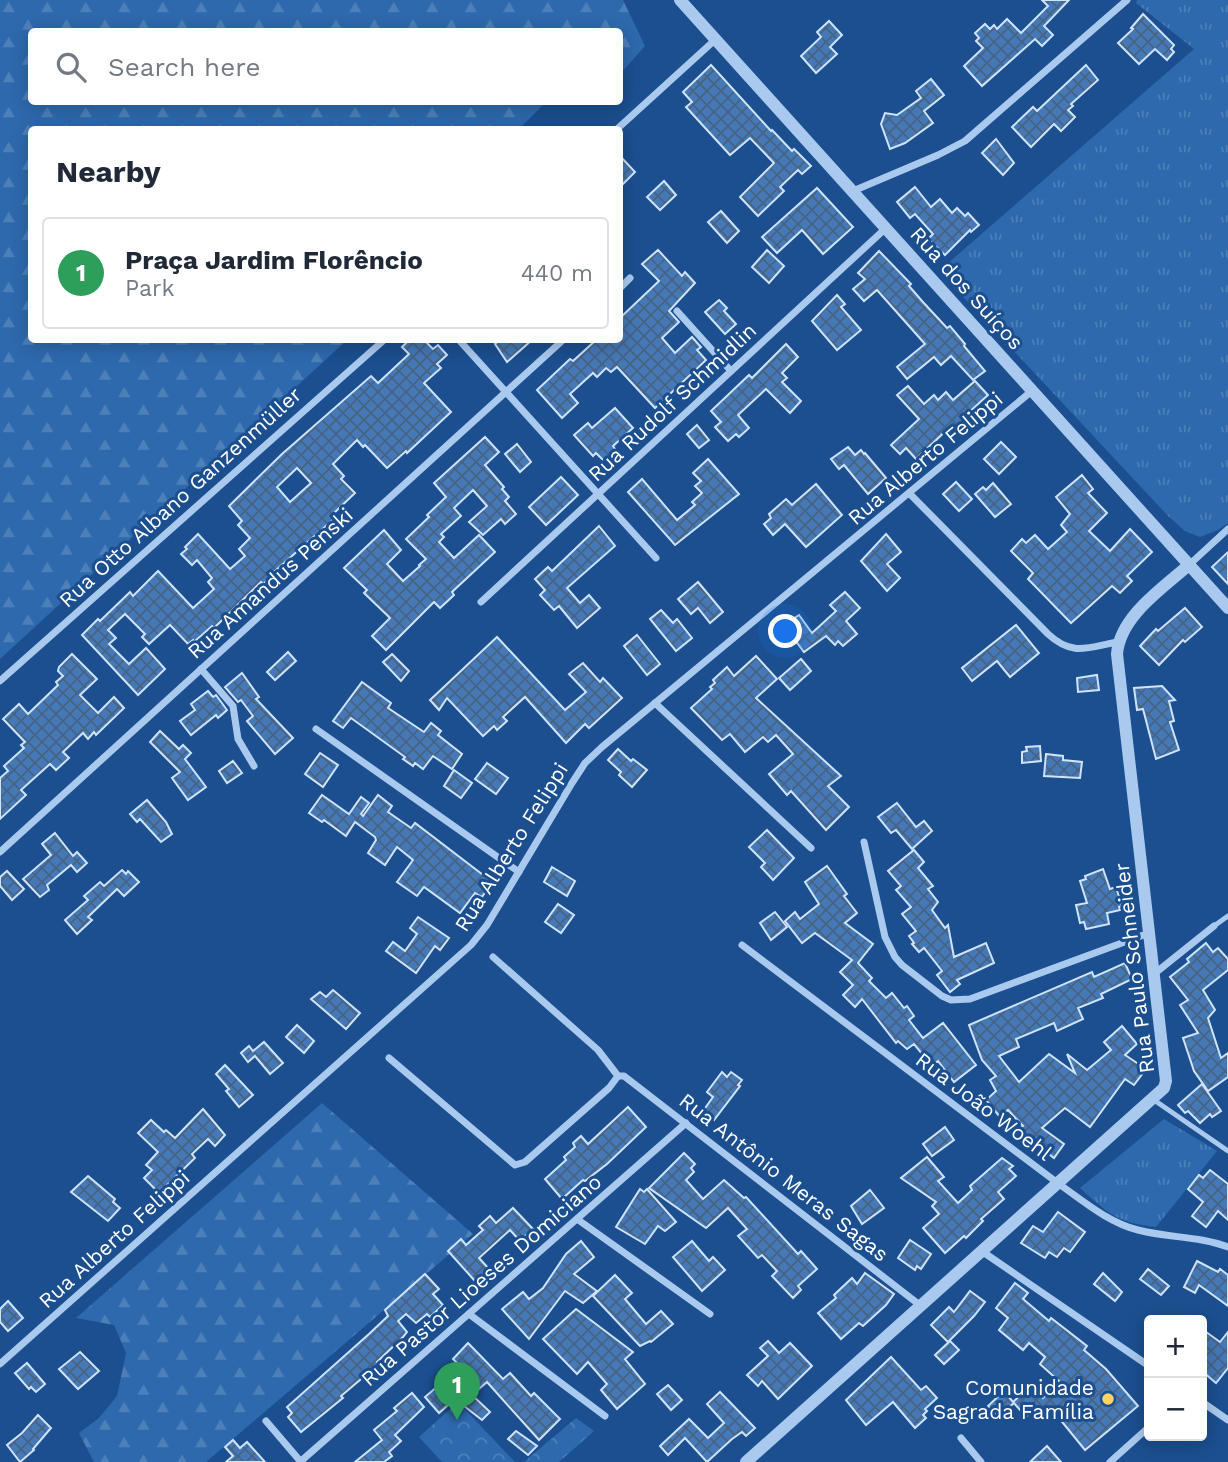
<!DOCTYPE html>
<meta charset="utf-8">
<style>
body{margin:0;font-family:"Work Sans",sans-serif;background:#f6f6f7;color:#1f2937}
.controls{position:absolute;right:21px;bottom:21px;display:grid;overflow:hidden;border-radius:7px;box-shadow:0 4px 18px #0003}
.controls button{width:63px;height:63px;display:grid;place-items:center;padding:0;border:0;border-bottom:2px solid #e0e1e3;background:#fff;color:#1f2937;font:35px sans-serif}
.you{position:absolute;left:786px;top:632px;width:24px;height:24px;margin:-18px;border:5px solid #fff;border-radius:50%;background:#1a73e8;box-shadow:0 0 0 10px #1a73e833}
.badge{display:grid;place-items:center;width:46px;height:46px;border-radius:50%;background:#1a73e8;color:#fff;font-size:23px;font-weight:700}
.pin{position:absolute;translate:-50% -58px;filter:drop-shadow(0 2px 4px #0008)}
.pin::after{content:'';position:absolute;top:37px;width:24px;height:21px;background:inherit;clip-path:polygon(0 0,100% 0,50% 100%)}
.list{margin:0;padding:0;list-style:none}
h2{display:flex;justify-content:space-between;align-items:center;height:91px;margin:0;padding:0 28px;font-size:30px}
h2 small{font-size:23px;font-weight:400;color:#747a83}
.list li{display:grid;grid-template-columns:46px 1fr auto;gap:21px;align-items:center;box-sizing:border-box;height:112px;margin:0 14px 14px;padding:0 14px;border:2px solid #e0e1e3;border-radius:7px}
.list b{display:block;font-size:26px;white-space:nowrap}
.list p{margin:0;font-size:23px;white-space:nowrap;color:#747a83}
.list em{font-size:23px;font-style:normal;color:#747a83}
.icon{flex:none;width:38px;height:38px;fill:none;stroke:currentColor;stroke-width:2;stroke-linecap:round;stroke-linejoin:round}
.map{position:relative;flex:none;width:1228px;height:1462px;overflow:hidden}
.search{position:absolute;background:#fff;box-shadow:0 4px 18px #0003;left:28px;top:28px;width:595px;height:77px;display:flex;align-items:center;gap:18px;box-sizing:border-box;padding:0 24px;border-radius:7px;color:#747a83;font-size:26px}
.panel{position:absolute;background:#fff;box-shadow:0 4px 18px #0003;left:28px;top:126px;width:595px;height:217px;border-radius:7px}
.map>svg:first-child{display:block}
</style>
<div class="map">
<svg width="1228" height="1462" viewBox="0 0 1228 1462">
<defs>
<pattern id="grass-tufts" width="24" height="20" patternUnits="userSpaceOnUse" patternTransform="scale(1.75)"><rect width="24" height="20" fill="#2e69ad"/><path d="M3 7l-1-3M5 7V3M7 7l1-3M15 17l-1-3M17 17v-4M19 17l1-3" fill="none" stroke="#4d80b9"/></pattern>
<pattern id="forest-firs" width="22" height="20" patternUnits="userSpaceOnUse" patternTransform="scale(1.75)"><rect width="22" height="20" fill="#2e69ad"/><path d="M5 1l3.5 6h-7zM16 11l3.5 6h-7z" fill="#4d80b9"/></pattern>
<pattern id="park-crowns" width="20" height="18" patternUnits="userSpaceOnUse" patternTransform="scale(1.75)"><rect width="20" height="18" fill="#2e69ad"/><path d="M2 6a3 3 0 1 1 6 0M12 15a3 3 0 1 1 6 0" fill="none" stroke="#4d80b9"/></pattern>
<pattern id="building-cross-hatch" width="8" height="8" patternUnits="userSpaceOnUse" patternTransform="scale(1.75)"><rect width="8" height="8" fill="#4478b7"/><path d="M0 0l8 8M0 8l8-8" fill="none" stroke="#486282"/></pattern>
</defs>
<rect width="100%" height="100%" fill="#1b4f8f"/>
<g fill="url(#grass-tufts)">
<path d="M1137 0H1228V523L1218 530 1200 537 1185 531 1169 517 939 271 1194 49 1136 3Z"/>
<path d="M1164 1119 1217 1151 1156 1227C1116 1222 1109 1214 1080 1188Z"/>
</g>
<g fill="url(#forest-firs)">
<path d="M0 0H623L645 46 620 74V32H32V102H546L519 129 32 130V340H347L0 659Z"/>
<path d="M322 1103 473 1234 206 1462H94L79 1433 99 1418 117 1396 126 1353 114 1325 76 1318Z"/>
</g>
<g fill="url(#park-crowns)">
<path d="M458 1402 515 1462H442L419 1437Z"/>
<path d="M576 1418 594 1431 559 1462H524Z"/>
</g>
<g fill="url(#building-cross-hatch)" stroke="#cfe3fa" stroke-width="2" fill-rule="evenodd">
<path d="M1042 0H1069L1044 26 1053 35 1042 46 1035 39 982 86 964 66 983 48 976 41 979 38 975 33 985 24 990 29 994 25 997 29 1007 19 1021 33 1048 6Z"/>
<path d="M1143 14 1174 45 1171 49 1174 52 1167 60 1155 49 1139 64 1118 43 1133 29 1131 28Z"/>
<path d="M829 21 842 35 830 47 837 54 816 73 801 56 821 37 817 32Z"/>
<path d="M711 65 771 131 772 130 792 151 794 149 811 166 802 174 798 170 780 187 784 191 758 216 740 197 774 163 750 138 730 155 686 107 692 102 683 92Z"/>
<path d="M1086 65 1098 80 1071 104 1073 106 1068 110 1075 117 1061 131 1054 124 1031 147 1012 127 1033 107 1037 111Z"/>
<path d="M931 79 944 95 924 111 933 123 905 143 890 149 881 124 885 113 897 115 921 98 916 91Z"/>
<path d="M996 139 1014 163 1003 175 982 153Z"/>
<path d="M620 156 635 172 620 187Z"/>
<path d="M664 181 676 195 660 210 647 197Z"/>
<path d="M915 187 931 207 940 199 952 213 957 208 965 216 968 213 979 225 971 232 970 230 945 255 928 239 933 234 915 214 910 218 897 202Z"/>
<path d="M817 188 853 227 823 254 802 230 777 253 762 237Z"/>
<path d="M721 211 739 231 727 243 708 222Z"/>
<path d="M658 250 682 276 685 272 695 283 669 311 679 322 662 338 675 353 692 337 701 347 697 350 706 360 655 408 617 367 611 372 606 368 597 377 593 373 570 394 578 403 562 418 537 390 570 359 573 361 596 340H620V318L659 281 642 264Z"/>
<path d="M767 250 784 266 769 283 752 267Z"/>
<path d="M879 251 911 284 909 286 922 301 947 328 950 326 965 344 964 346 985 371 973 380 951 356 941 365 934 357 907 379 897 367 925 344 877 290 864 301 853 289 865 279 858 273Z"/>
<path d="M837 295 845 304 841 307 861 330 837 350 812 321Z"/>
<path d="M719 300 727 308 724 311 736 324 725 334 705 312Z"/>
<path d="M409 340H424L433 349 438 345 447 355 437 364 441 368 424 383 451 412 407 453 406 451 387 468 365 445 363 447 357 440 333 464 344 476 341 479 355 493 333 514 336 517 275 571 277 572 263 584 261 582 214 628 212 626 194 642 193 640 188 644 170 625 149 644 142 637 145 634 125 614 108 630 116 638 109 644 129 664 146 648 165 669 138 695 82 635 98 619 100 621 130 592 133 596 158 571 193 608 214 589 208 582 212 578 197 560 192 565 181 554 187 549 185 547 198 534 230 569 245 556 239 549 250 538 238 525 242 521 229 506 282 454 371 376 378 383 409 354 402 347ZM297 468 311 483 290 502 277 487Z"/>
<path d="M500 340H532L507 362 495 344Z"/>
<path d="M786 344 798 357 782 373 787 378 782 382 801 401 790 413 766 389 738 415 749 428 739 437 736 434 728 441 715 427 721 422 711 411 749 375 752 378Z"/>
<path d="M975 381 988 395 966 415 968 417 954 429 951 426 916 459 906 448 900 454 891 445 919 419 897 395 908 386 924 404 934 395 938 400 946 392 953 400Z"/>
<path d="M615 408 633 428 613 446 615 449 613 453 604 461 596 453 593 456 574 435 588 423 592 428Z"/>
<path d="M697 425 709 440 699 448 687 434Z"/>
<path d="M485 437 499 452 485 465 504 487 502 489 509 497 505 501 516 514 505 524 501 519 483 535 469 522 487 506 473 490 454 508 461 516 441 534 444 537 439 542 454 558 479 535 495 552 452 592 454 595 440 608 434 602 386 650 372 636 390 618 364 593 367 590 344 568 384 530 401 550 387 564 403 581 420 566 419 565 426 559 406 539 429 517 427 515 446 497 434 483Z"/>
<path d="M1001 442 1016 457 999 474 984 459Z"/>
<path d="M517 444 531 462 520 472 505 454Z"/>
<path d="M848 447 855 455 861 450 864 454 865 453 886 478 868 494 844 465 839 469 831 459Z"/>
<path d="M708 459 739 494 675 545 628 492 642 479 677 520 695 505 692 502 702 493 695 486 701 481 693 473Z"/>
<path d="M1082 475 1093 489 1088 493 1107 513 1089 531 1110 551 1130 529 1152 552 1127 576 1132 581 1120 593 1112 586 1071 623 1028 579 1033 573 1011 551 1022 539 1026 543 1035 535 1048 549 1067 532 1061 525 1070 514 1056 497Z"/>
<path d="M561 477 578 495 546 525 529 507Z"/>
<path d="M956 482 972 499 959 511 943 494Z"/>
<path d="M993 483 1011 504 995 517 975 494 983 487 986 490Z"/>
<path d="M816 484 842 515 806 547 785 524 773 535 764 524 771 518 769 514 786 499 792 505Z"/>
<path d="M599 526 615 546 567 588 580 603 589 595 600 608 577 628 559 606 554 610 540 595 545 590 535 579 548 567 552 571Z"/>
<path d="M886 534 901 552 887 564 900 578 887 591 861 561Z"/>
<path d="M1228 552V584L1212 567Z"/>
<path d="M698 582 723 612 710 623 698 608 691 614 678 599Z"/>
<path d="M845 592 860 608 846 621 857 634 843 646 838 641 835 645 826 636 804 652 784 625 799 615 812 633 836 611 830 605Z"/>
<path d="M1185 608 1202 627 1185 642 1183 640 1159 665 1140 646 1156 629 1158 631Z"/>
<path d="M661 610 673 623 677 619 692 638 676 651 650 619Z"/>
<path d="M1016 625 1039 653 1010 677 997 661 972 681 962 668Z"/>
<path d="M637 635 660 664 647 675 624 646Z"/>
<path d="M497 637 565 710 586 692 569 674 583 663 600 682 603 678 622 698 589 728 585 724 566 743 525 697 503 717 507 721 497 730 494 726 483 736 447 698 439 710 430 700Z"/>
<path d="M288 652 296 661 275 680 267 672Z"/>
<path d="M72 654 97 679 80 695 98 713 114 697 124 708 96 735 94 732 88 739 83 733 63 752 69 758 56 770 50 764 21 790 26 795 0 819V778L8 771 4 766 24 748 21 745 25 742 3 719 19 704 28 714 58 685 56 682 63 676 58 671 59 667Z"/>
<path d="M392 654 409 671 401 681 383 662Z"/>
<path d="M756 656 777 679 756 698 841 776 828 786 849 807 826 830 791 791 787 795 769 774 793 754 776 735 768 742 763 737 745 752 730 734 722 740 691 708 712 689 710 687 715 683 713 680 727 667 734 676Z"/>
<path d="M801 659 811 671 790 690 779 678Z"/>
<path d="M242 673 259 697 256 699 293 738 275 754 247 721 253 716 241 700 238 702 225 687Z"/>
<path d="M1097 675 1099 690 1078 692 1077 678Z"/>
<path d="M362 682 391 703 388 708 424 732 431 723 441 731 438 735 462 754 452 769 433 756 423 769 415 763 413 766 403 759 405 757 351 718 343 728 333 721Z"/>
<path d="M1162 686 1175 700 1169 701 1174 721 1170 722 1179 750 1156 759 1143 709 1137 710 1134 688Z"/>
<path d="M208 691 213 697 216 695 227 710 218 718 216 715 191 735 180 721 195 710 191 704Z"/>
<path d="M160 731 179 749 183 745 191 753 185 759 206 787 188 800 172 778 180 772 150 742Z"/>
<path d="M1040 746 1041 761 1022 763V752L1027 751 1026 747Z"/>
<path d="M618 749 631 761 633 759 647 770 632 787 619 775 621 772 608 760Z"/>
<path d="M320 753 338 765 323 787 305 774Z"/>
<path d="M1046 754 1063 756V760L1082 762 1080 778 1044 776Z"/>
<path d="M233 761 242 773 227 783 219 771Z"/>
<path d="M487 763 508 778 496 794 475 779Z"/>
<path d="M454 770 472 783 461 798 444 786Z"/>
<path d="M322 795 349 814 361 797 369 803 361 814 363 816 378 795 392 806 388 812 411 828 415 823 491 881 488 888 482 897 475 893 460 913 424 887 417 896 397 882 413 860 397 847 385 865 368 853 376 840 375 837 355 822 346 836 324 820 322 822 309 813Z"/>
<path d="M147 800 166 822 172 834 161 842 140 819 137 822 130 814Z"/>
<path d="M897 803 916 827 924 821 932 831 912 849 896 830 891 833 878 817Z"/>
<path d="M767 830 794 858 773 880 761 867 765 863 749 847Z"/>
<path d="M55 833 73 856 77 852 87 863 77 872 71 865 47 885 49 890 40 897 23 879 51 855 42 844Z"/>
<path d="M914 850 924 862 918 868 933 886 928 889 938 902 932 910 945 928 948 925 954 957 986 943 994 963 957 980 960 984 950 992 937 975 942 971 924 948 919 952 912 944 914 943 909 936 916 931 902 914 911 907 896 890 901 886 888 871Z"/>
<path d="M827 866 847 894 844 896 857 913 845 923 873 944 858 963 872 978 869 981 886 998 892 993 904 1008 907 1006 914 1016 909 1020 923 1038 943 1023 976 1065 954 1082 938 1061 932 1066 914 1044 907 1049 898 1041 896 1043 862 999 855 1007 843 995 853 985 840 972 852 960 815 933 802 943 785 921 795 912 800 919 819 904 805 882Z"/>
<path d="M552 867 575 881 567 896 544 882Z"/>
<path d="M1103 869 1110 889 1116 887 1122 906 1119 907 1120 910 1107 913 1109 924 1086 929 1084 922 1080 923 1076 905 1087 903 1080 881 1086 879 1085 876Z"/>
<path d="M122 870 126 874 128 871 139 882 124 896 117 889 88 917 92 920 77 934 65 920 88 900 84 896 100 882 104 886Z"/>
<path d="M7 871 24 889 12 900 0 886V877Z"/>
<path d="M558 904 574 915 561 933 545 922Z"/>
<path d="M775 912 787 927 771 940 760 923Z"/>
<path d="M418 917 449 938 440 950 435 946 416 973 386 951 393 942 405 951 417 934 410 928Z"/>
<path d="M1206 943 1213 952 1218 948 1228 959V970L1203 990 1215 1010 1208 1018 1221 1058 1228 1053V1077L1208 1091 1194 1071 1183 1038 1198 1033 1180 1005 1188 1000 1170 977 1189 962 1187 959Z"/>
<path d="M1125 963 1132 979 1101 994 1103 998 1078 1008 1083 1019 1057 1031 1054 1023 1016 1039 1019 1047 999 1056 1019 1082 1049 1054 1075 1073 1067 1054 1087 1070 1111 1050 1104 1042 1122 1026 1137 1044 1125 1055 1146 1069 1134 1085 1125 1079 1090 1127 1065 1108 1042 1128 1064 1144 1054 1158 1018 1130 1023 1126 1008 1110 1000 1117 986 1100 996 1091 990 1080 996 1076 982 1060 969 1025 1092 972 1094 977Z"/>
<path d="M333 990 360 1013 346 1029 311 999 320 992 326 997Z"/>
<path d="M297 1025 314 1041 304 1053 286 1037Z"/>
<path d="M264 1042 283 1063 270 1074 255 1056 248 1062 241 1053 249 1046 253 1051Z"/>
<path d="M225 1065 253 1095 239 1107 226 1091 229 1089 216 1074Z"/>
<path d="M722 1072 727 1077 731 1072 742 1080 738 1085 740 1086 714 1120 703 1111 713 1097 707 1092Z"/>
<path d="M1202 1084 1221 1111 1212 1117 1210 1114 1200 1123 1188 1111 1185 1113 1178 1105Z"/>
<path d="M628 1107 646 1127 607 1164 585 1181 583 1180 562 1199 545 1179 566 1160 564 1157 575 1147 573 1143 581 1136 588 1144Z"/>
<path d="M203 1109 225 1135 215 1146 208 1139 192 1154 195 1158 159 1193 144 1178 152 1170 146 1165 158 1152 138 1133 151 1120 164 1132 166 1130 175 1138Z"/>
<path d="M945 1127 954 1140 932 1156 923 1144Z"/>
<path d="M684 1153 695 1164 691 1168 694 1172 686 1180 703 1199 724 1180 744 1198 746 1197 798 1254 801 1251 817 1269 798 1286 801 1290 793 1298 772 1276 777 1271 762 1255 758 1258 738 1236 747 1229 728 1208 706 1228 649 1188Z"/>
<path d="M927 1157 944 1177 938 1181 958 1203 972 1190 970 1186 1002 1158 1013 1166 1009 1169 1016 1176 998 1192 1004 1199 981 1219 983 1221 966 1238 964 1236 945 1253 923 1228 939 1214 932 1206 936 1202 901 1178Z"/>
<path d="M1210 1170 1228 1184V1220L1218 1211 1206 1227 1192 1216 1203 1202 1188 1189 1199 1175 1203 1178Z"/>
<path d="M88 1176 115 1199 113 1202 120 1208 108 1221 71 1192Z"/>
<path d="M640 1189 644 1192 647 1189 676 1222 665 1231 658 1226 645 1244 616 1227Z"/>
<path d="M870 1190 884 1208 862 1224 851 1206Z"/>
<path d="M513 1208 533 1229 520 1241 510 1230 479 1258 489 1269 475 1281 448 1251 461 1239 466 1245 483 1230 479 1226 490 1216 496 1223Z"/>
<path d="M1058 1212 1085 1232 1070 1252 1064 1248 1057 1257 1049 1252 1045 1258 1021 1243 1033 1226 1043 1232Z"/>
<path d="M910 1240 931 1254 921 1269 917 1266 915 1270 898 1258Z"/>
<path d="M581 1241 594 1257 574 1274 597 1291 583 1303 565 1291 529 1339 502 1309 523 1292 529 1299 543 1288 566 1254Z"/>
<path d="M692 1241 709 1261 713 1257 725 1270 702 1291 673 1257Z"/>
<path d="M1197 1261 1218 1272 1220 1269 1228 1275V1306L1199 1285 1195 1293 1184 1287Z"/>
<path d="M1148 1269 1169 1286 1161 1295 1140 1279Z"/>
<path d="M865 1273 894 1294 886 1305 863 1326 859 1323 841 1339 818 1313 836 1298 834 1295 852 1278 857 1284Z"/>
<path d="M1103 1273 1122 1292 1115 1301 1094 1284Z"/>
<path d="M425 1274 439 1289 433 1294 443 1305 430 1317 427 1314 416 1323 406 1314 398 1321 407 1332 403 1337 377 1362 379 1364 341 1396 343 1398 301 1432 288 1417 292 1413 287 1407 369 1334 388 1316 385 1310Z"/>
<path d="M615 1275 632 1293 625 1299 646 1324 661 1311 673 1324 651 1342 650 1341 640 1346 593 1296Z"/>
<path d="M1015 1283 1028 1293 1023 1299 1049 1321 1051 1318 1087 1346 1084 1350 1106 1369 1138 1406 1085 1450 1050 1407 1040 1416 1034 1409 1026 1417 1014 1403 998 1417 988 1406 1004 1391 1013 1402 1032 1384 1043 1398 1059 1381 1040 1364 1045 1357 1029 1343 1023 1350 999 1330 1008 1318 996 1308Z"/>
<path d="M970 1291 985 1302 974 1316 948 1342 931 1325 949 1307 954 1312Z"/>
<path d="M8 1301 23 1318 8 1331 0 1322V1309Z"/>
<path d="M576 1309 633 1352 625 1359 645 1384 617 1409 601 1390 607 1384 588 1362 577 1374 543 1339Z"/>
<path d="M1202 1329 1220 1342 1228 1332V1368L1216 1383 1202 1371Z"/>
<path d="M768 1341 779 1353 790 1343 812 1366 778 1399 762 1381 758 1386 747 1375 768 1356 760 1348Z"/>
<path d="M950 1341 959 1350 944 1364 935 1355Z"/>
<path d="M468 1343 503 1379 510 1373 531 1396 534 1393 560 1419 539 1440 487 1382 472 1395 490 1412 482 1420 455 1399 439 1413 425 1397 445 1380 452 1389 468 1374 453 1359Z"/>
<path d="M80 1352 99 1371 78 1389 59 1369Z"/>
<path d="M891 1357 921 1390 926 1386 937 1398 925 1409 927 1411 923 1415 926 1418 915 1428 893 1402 866 1425 846 1400Z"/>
<path d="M27 1363 45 1384 36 1392 31 1387 29 1389 15 1373Z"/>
<path d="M668 1385 682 1400 671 1410 657 1394Z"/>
<path d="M720 1392 755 1428 746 1436 742 1432 732 1439 707 1462 685 1438 668 1455 660 1446 689 1419 708 1438 724 1423 707 1404Z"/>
<path d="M412 1393 424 1407 395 1435 401 1441 389 1452 392 1456 384 1462H355L382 1440 374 1430 397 1411 394 1408Z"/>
<path d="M38 1415 51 1428 33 1449 34 1450 20 1462 7 1445 22 1433Z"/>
<path d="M516 1431 537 1446 528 1455 508 1439Z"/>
<path d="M233 1440 240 1448 247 1442 265 1462H226L233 1456 225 1447Z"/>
<path d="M1047 1446 1061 1462H1030Z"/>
</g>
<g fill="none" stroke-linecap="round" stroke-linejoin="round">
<g stroke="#a9c9ee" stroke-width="5">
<path d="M1214 926 1228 916"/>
<path d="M1154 1100 1228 1151"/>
</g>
<g stroke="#a9c9ee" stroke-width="7">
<path d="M616 130 716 39"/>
<path d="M853 191 938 155 965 141 1127 0"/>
<path d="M620 288 630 278"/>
<path d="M677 311 731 371"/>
<path d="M459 340 656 558"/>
<path d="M910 494 1048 634C1073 657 1088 647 1118 642"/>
<path d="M1190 564 1228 529"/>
<path d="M481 602 886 228"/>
<path d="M201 669 233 706 238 739 254 766"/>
<path d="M0 681 384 340"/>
<path d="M655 703 811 848"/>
<path d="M316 729 519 872"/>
<path d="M864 842 885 937 895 957 902 965 942 996 951 1000 970 999 1149 933"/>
<path d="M0 852 563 340"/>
<path d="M742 945 1059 1184C1083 1201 1109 1223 1138 1230 1168 1238 1199 1236 1228 1247"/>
<path d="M493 957 598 1050 618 1076H624L921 1306"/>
<path d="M1154 974 1214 926"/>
<path d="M389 1058 515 1165 525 1162 609 1088 618 1076"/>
<path d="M577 1219 710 1314"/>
<path d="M983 1252 1149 1366"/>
<path d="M469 1314 605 1416"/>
<path d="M0 1364 471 945 487 925 572 783 585 763 602 747 1033 390"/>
<path d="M1202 1402 1228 1420"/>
<path d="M266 1421 301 1462"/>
<path d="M961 1438 981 1462"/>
<path d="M300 1462 686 1123"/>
<path d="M1110 1462 1149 1427"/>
</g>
<g stroke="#a9c9ee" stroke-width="12">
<path d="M680 0 1228 608"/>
<path d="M746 1462 1164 1088 1166 1081 1117 654C1120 616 1163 588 1190 564"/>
</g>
</g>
<circle fill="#ffd166" stroke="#1b4f8f" stroke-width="2.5" cx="1108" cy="1399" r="7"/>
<g text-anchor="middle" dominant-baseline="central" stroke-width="6" stroke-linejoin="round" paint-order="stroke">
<g font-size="21" fill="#fff" stroke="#1b4f8f">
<text transform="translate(967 288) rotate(48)">Rua dos Suíços</text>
<text transform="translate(672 402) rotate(-43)">Rua Rudolf Schmidlin</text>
<text transform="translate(925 458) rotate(-40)">Rua Alberto Felippi</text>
<text transform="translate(180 497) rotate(-42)">Rua Otto Albano Ganzenmüller</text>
<text transform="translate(270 583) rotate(-42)">Rua Amandus Penski</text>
<text transform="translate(511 847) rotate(-58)">Rua Alberto Felippi</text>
<text transform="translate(1134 968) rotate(-97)">Rua Paulo Schneider</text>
<text transform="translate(984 1106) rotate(37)">Rua João Woehl</text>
<text transform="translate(784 1177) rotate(38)">Rua Antônio Meras Sagas</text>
<text transform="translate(114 1239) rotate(-42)">Rua Alberto Felippi</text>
<text transform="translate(481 1280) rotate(-41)">Rua Pastor Lioeses Domiciano</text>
</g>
<g font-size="21" fill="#fff" stroke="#1b4f8f" text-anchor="end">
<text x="1094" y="1387">Comunidade<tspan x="1094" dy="24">Sagrada Família</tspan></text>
</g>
</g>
</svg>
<div class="controls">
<button>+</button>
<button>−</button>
</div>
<div class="you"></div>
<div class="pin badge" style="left:457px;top:1420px;background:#2e9e5b">1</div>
<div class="search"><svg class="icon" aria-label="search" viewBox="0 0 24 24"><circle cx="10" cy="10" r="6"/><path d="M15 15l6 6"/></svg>Search here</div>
<section class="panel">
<h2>Nearby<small></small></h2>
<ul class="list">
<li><span class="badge" style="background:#2e9e5b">1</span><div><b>Praça Jardim Florêncio</b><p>Park</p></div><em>440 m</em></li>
</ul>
</section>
</div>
